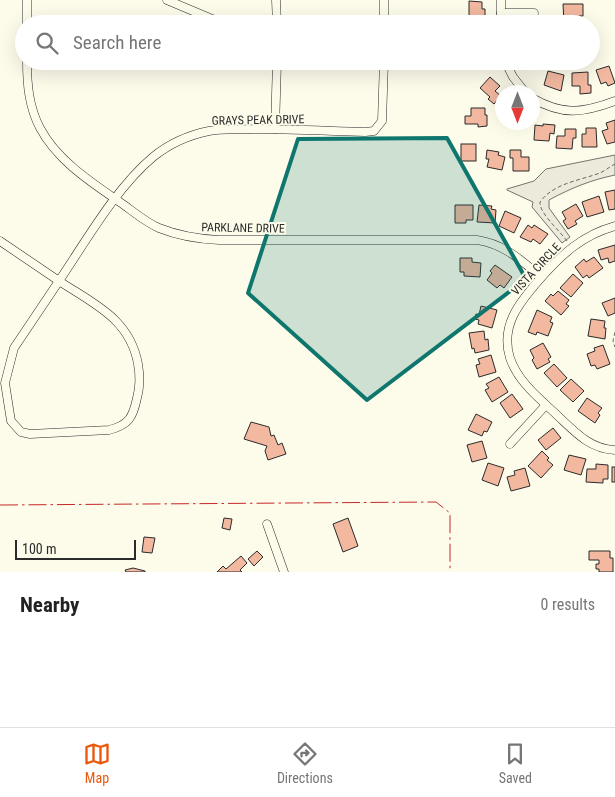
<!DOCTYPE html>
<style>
body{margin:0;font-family:"Roboto Condensed",sans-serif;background:#f6f6f6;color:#222}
.compass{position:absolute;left:495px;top:85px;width:45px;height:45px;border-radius:50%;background:#fff;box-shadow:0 5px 20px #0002;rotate:180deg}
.scale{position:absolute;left:15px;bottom:12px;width:121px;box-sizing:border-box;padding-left:5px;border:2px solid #2b2b2b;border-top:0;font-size:14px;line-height:18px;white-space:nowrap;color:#2b2b2b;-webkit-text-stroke:4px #fdfbea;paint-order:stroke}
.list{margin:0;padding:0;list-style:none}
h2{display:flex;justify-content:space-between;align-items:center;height:65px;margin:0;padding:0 20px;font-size:21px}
h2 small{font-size:16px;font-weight:400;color:#767676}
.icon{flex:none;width:28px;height:28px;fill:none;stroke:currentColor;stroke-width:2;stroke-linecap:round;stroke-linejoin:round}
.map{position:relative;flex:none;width:615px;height:572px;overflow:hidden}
.search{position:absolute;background:#fff;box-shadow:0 5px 20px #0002;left:15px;right:15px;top:15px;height:55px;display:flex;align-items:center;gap:12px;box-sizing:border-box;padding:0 18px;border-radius:28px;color:#767676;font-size:19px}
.sheet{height:155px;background:#fff}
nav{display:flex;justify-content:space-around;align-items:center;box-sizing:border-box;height:70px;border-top:1px solid #e0e0e0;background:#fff;font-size:14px;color:#767676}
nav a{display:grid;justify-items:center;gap:2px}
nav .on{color:#ea580c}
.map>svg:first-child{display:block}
</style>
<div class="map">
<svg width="615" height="572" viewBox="0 0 615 572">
<rect width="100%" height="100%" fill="#fdfbea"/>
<path fill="#ecebdb" stroke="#74746e" d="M615 155V175C591 180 571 188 549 200V208L570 237 562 243 532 207 533 202 507 190V189L534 181 546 169Z"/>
<g fill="#f2b8a0" stroke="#2b2b2b">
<path d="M469 1 482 2V9H485V17H469Z"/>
<path d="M563 4H583V16H579V19L571 20V22H564Z"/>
<path d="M466 61H487L488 63H466Z"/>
<path d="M524 61H540L525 66Z"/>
<path d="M609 66 615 83 608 86 606 82 601 84 596 70Z"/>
<path d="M548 71 564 75 561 91 544 85Z"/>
<path d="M588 72V85H591V93L580 94V86H572V73Z"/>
<path d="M490 77 500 86 495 91 501 96 494 104 488 99 490 97 480 88Z"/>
<path d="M471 108H485V115H487V126L478 127V124H465V116H471Z"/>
<path d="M615 120V142L607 144 602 131 608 129 606 123Z"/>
<path d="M543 124 555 125 554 134 550 133 549 141 534 140 535 125 543 126Z"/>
<path d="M586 128H596L597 147H582V134H586Z"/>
<path d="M565 129H576V138H573L572 149 556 148 557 136H565Z"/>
<rect x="461" y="144" width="15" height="17"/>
<path d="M487 150 499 152 498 155 505 157 502 170 487 167 489 159H486Z"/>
<path d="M510 150H521V157H529V171H513V158H510Z"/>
<path d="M615 190V209L609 210 605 192Z"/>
<path d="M599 196 604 212 587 217 582 202Z"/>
<path d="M576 204 583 216 575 221 577 224 568 229 563 221 566 219 562 212Z"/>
<path d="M455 205H473V220H466V223H455Z"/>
<path d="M479 205 492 206 491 209 496 210 495 223 477 222Z"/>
<path d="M505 211 521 218 514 233 499 226Z"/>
<path d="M528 225 532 228 534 225 548 234 540 244 533 239 531 242 520 237Z"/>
<path d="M615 245V261L609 263 608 258 601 260 598 250Z"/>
<path d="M594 257 603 268 589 278 587 275 583 278 575 267 584 259 586 262Z"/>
<path d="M460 258H472V262L481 263 480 277 464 276V272H460Z"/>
<path d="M495 265 512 277 504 288 500 285 497 288 487 280 492 273 490 271Z"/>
<path d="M573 274 583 283 571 297 560 288Z"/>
<path d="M558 291 569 300 566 304 569 306 561 315 545 301 551 294 553 296Z"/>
<path d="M615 298V313L608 316 602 303Z"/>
<path d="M481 306 497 310 492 328 478 324 479 320 475 319 476 314 479 315Z"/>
<path d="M537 310 552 317 550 322 553 323 548 336 537 332 536 335 528 332Z"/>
<path d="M591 319 605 321 604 328H606L605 339 588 336Z"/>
<path d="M484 331 485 340 488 339 489 350 475 353 474 348 472 349 469 333Z"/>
<path d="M543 343 551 357 548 359 550 362 537 369 532 360 534 358 530 350Z"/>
<path d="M603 345 610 364 597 369 595 365 591 366 587 354 595 351 594 348Z"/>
<path d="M491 355 496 372 479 377 476 365 480 364 478 359Z"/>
<path d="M554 364 567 378 557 387 544 373Z"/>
<path d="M499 377 508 392 492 402 485 390 489 388 486 384Z"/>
<path d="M571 379 584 391 573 402 560 390Z"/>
<path d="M512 394 523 409 510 418 500 403Z"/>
<path d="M587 398 602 408 598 413 600 415 595 423 578 411Z"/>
<path d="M476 414 492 422 487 432 484 431 482 436 468 430Z"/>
<path d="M251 422 269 427 271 436 274 435 278 445 282 443 286 454 268 460 265 451 267 446 244 439Z"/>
<path d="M553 428 561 438 546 450 538 440Z"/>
<path d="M482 441 487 458 472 462 467 445Z"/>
<path d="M542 451 549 458 547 460 553 465 541 478 528 466Z"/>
<path d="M569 455 586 459 581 475 564 470Z"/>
<path d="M488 463 504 468 498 486 482 480Z"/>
<path d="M596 464 608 465V479H603V483L586 482 587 469H596Z"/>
<rect x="612" y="467" width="3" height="15"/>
<path d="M525 468 530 486 511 491 507 477 515 475 514 471Z"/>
<path d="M224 518 232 519 230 530 222 528Z"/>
<path d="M348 518 358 546 343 552 333 524Z"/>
<path d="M144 537 155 538 152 553 142 552Z"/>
<path d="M257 551 263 557 254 566 248 559Z"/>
<path d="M589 551H610V558H613V572H599V569H596V564H599V560H589Z"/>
<path d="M241 556 247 563 240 570 242 572H217L223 566 226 569Z"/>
<path d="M133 568 145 571V572H126L125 570Z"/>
</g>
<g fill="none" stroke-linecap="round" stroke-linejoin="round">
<defs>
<g id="minor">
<path d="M27 0V24"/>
<path d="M167 0 224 24"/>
<path d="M276 0 277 24"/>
<path d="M501 13H534"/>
<path d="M384 24V0"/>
<path d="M501 24V0"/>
<path d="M27 61C27 85 29 107 40 128 58 162 94 184 124 205 135 213 147 223 159 228 179 236 198 239 219 240H477C504 244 521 260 541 277"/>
<path d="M505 61 513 77 525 92"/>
<path d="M532 98C563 116 583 113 615 101"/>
<path d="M512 123V122"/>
<path d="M275 129 277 61"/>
<path d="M615 226C582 235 561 255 539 280 519 303 500 326 510 358 518 382 540 399 558 416 575 432 590 449 615 450"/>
<path d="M0 241 59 281C86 241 116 188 153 157 169 144 189 135 209 131 223 128 239 130 254 129 291 129 328 131 365 132L374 131 382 121 384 61"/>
<path d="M59 281C94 304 130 319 138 364 140 375 140 387 137 398 133 417 129 425 109 430L30 434 21 432 11 421 5 383 14 348Z"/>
<path d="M510 444 546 405"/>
<path d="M267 524 284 572"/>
</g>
</defs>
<use href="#minor" stroke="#2b2b2b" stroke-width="9"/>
<g stroke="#6a6964" stroke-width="1" stroke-dasharray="4 2.5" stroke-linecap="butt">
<path d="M567 241C560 231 539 213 540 202 553 184 577 181 597 174 604 172 609 167 615 164"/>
<path d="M615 332 613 341 615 347"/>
</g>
<use href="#minor" stroke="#fdfbea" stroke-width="8"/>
<path stroke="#c62828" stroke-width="1" stroke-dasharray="18 4 2.5 4" stroke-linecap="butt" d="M0 505 436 502 450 513V572"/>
</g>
<path fill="#0f766e" fill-opacity="0.2" stroke="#0f766e" stroke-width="4" stroke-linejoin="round" d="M447 138 526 279 367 400 248 293 298 139Z"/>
<g text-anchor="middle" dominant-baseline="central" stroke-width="4" stroke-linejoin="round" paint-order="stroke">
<g font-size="12" fill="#2b2b2b" stroke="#fdfbea">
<text transform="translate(258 120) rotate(-1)">GRAYS PEAK DRIVE</text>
<text transform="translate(243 228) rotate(1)">PARKLANE DRIVE</text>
<text transform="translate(536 269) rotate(-47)">VISTA CIRCLE</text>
</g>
</g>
</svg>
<svg class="compass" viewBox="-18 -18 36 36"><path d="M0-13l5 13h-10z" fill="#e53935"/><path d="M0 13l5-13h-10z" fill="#767676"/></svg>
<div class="scale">100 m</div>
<div class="search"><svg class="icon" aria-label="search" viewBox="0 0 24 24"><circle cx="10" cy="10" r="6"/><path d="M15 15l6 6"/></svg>Search here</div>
</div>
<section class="sheet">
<h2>Nearby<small>0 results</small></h2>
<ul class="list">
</ul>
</section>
<nav>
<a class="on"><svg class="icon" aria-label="map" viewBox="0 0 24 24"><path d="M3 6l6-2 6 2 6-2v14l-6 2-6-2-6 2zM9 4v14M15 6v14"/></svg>Map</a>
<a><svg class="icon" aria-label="directions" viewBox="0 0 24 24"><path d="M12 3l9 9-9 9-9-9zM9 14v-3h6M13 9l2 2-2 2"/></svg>Directions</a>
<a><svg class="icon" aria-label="saved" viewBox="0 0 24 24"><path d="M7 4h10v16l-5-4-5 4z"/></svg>Saved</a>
</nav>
